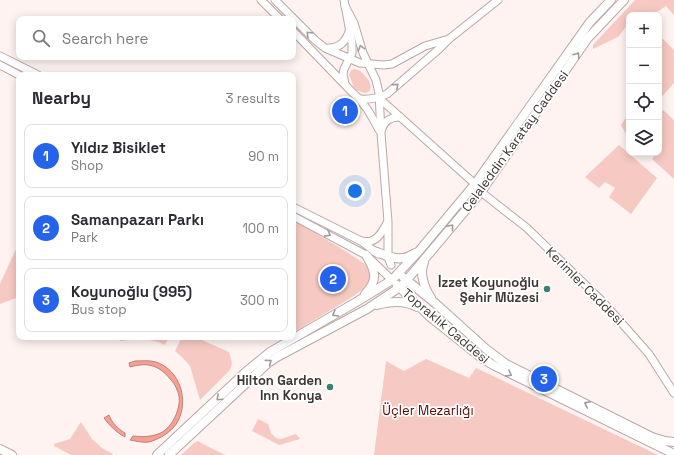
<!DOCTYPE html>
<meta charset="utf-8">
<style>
body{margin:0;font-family:"Space Grotesk",sans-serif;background:#f2f2f3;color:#2b2b33}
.controls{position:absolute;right:12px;top:12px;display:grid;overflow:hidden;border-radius:8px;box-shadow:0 2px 10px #0003}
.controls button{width:36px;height:36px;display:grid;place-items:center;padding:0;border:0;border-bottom:1px solid #e1e1e2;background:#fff;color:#2b2b33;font:20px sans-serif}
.you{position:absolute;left:355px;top:191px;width:14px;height:14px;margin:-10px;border:3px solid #fff;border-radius:50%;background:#1a73e8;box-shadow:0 0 0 6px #1a73e833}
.badge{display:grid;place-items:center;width:26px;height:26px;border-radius:50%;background:#2563eb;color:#fff;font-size:13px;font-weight:700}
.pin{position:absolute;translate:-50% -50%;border:2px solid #fff;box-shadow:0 1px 4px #0006}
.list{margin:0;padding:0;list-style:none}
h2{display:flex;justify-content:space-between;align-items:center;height:52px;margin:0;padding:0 16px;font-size:17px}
h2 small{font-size:13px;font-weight:400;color:#7c7c81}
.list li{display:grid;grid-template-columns:26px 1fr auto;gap:12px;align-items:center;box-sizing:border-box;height:64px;margin:0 8px 8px;padding:0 8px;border:1px solid #e1e1e2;border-radius:8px}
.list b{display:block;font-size:15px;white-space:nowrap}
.list p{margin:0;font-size:13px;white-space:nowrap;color:#7c7c81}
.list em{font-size:13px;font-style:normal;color:#7c7c81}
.icon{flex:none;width:22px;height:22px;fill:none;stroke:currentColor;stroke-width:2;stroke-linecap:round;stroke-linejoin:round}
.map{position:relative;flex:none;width:674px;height:455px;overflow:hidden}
.search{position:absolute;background:#fff;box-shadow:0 2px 10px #0003;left:16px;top:16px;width:280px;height:44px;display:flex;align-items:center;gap:10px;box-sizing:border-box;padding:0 14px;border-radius:8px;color:#7c7c81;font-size:15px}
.panel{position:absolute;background:#fff;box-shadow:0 2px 10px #0003;left:16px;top:72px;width:280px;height:268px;border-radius:8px}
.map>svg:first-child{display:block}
</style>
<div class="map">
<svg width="674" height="455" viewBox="0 0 674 455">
<rect width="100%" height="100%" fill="#fef3f1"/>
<g fill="#f6cac2">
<path d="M635 0H674V15L666 6 654 14 629 15V23L618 37 593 49V45Z"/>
<path d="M660 36 674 50V83L659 100Z"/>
<path d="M355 69C360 70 362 72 365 76 367 78 370 81 370 84 374 95 360 95 354 87 352 83 351 79 349 75L351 70Z"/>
<path d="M629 103V133L627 136 621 125 627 116 626 107Z"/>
<path d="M663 110 674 120V179L652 159 657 153H659V150L662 146 659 142V115Z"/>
<path d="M619 145 657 178 631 214 609 197 615 188 605 182 599 188 585 177Z"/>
<path d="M293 220 339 247 371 268V283L352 297 293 333Z"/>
<path d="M16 249 19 251V297L0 304V284Z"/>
<path d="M121 337H169L165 345C149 337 137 339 120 341Z"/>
<path d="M182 337H195L229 352 232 363 230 370 200 400 190 366 183 358 175 351Z"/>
<path d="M426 359 469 378 476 368 658 455H374L386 361 404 371Z"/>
<path d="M258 419 268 424 271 433 276 438 281 439 296 434 300 439 279 445 252 431Z"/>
<path d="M81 422 92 439 102 448 113 454 112 455H71L54 446V444L70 439Z"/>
<path d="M198 441 201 443 225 455H181L194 443Z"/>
</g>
<g fill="#f6a093" stroke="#bf8077">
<path d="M135 361C142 361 149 360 156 362 180 370 189 400 178 421 173 431 160 439 149 442 143 443 136 441 130 440L133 436C142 437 150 437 158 434 171 430 181 410 179 396 178 391 175 384 171 380 159 365 148 362 130 367L129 363Z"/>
<path d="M109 415C112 423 118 429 125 433V437C116 432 110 426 104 418Z"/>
</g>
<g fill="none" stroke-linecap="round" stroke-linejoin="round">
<defs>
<g id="tertiary">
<path d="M261 0 280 19"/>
<path d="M275 0 315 40 325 48 360 63 384 65 392 64 425 46 449 39"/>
<path d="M344 0 352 43V53L344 69 343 74 345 84"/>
<path d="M345 6 354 23 363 53 376 80 379 93 381 133 388 222V257L391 265"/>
<path d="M293 31 352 92C365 103 371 115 379 130"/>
<path d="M328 48C340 48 345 42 349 32"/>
<path d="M0 56 38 75"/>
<path d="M0 65 19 75"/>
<path d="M379 98 475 184"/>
<path d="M361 99C371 100 378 98 387 94L439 49 449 39 498 0"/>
<path d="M381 131C384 121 390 117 400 117"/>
<path d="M481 192 527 228 603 302 649 354 674 393"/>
<path d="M293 207 361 241 378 254"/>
<path d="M293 216 366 255 392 280"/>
<path d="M361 241C364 241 368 242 371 241 379 239 383 230 387 223"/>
</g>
<g id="secondary">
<path d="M374 251C383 254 393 260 403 258 407 258 411 255 415 253"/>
<path d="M424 262C419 275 424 287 431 298"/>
<path d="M403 277 435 303 486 349 506 364 652 437 665 441 674 442"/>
<path d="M397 285 429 316 483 359 495 366 674 454"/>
<path d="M365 294C379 280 375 270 366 255"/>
<path d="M377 305C391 301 405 300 417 307"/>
<path d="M0 449 12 455"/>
<path d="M157 455 248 370 270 352 358 301 392 280 419 251 475 184 590 22 611 0"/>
<path d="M169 455 268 363 277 357 367 309 400 287 406 281 481 192 588 38 624 0"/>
</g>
</defs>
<use href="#tertiary" stroke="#b9a8a5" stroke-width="9"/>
<use href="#secondary" stroke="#b9a8a5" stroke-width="10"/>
<use href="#tertiary" stroke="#fff" stroke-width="7"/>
<use href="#secondary" stroke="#fff" stroke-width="8"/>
</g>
<defs><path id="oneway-chevron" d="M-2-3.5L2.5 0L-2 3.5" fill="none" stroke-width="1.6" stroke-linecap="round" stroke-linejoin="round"/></defs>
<g stroke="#9e9b9a">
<use href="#oneway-chevron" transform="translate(309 34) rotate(-135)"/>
<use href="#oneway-chevron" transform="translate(361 48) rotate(-107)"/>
<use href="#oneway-chevron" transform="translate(577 55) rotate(-56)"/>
<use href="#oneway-chevron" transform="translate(396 86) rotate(-42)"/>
<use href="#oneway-chevron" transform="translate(451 227) rotate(-50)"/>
<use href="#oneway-chevron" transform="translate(328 234) rotate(28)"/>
<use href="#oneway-chevron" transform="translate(335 314) rotate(150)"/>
<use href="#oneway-chevron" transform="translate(269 362) rotate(-37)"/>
<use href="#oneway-chevron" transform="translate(509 374) rotate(28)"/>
<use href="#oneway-chevron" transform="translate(219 398) rotate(137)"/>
<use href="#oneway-chevron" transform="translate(587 404) rotate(-154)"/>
</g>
<g fill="#3c8073" stroke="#fff" stroke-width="1.5">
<circle cx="547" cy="289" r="4"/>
<circle cx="330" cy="387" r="4"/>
</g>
<g text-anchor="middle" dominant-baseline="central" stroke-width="3.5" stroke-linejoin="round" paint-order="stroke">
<g font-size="13" fill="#3e3735" stroke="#fff">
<text transform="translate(515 141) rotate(-54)">Celaleddin Karatay Caddesi</text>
<text transform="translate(585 286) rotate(45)">Kerimler Caddesi</text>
<text transform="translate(446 326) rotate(40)">Topraklık Caddesi</text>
</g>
<g font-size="13" font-weight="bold" fill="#3e3735" stroke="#fff" text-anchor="end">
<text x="539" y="282">İzzet Koyunoğlu<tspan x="539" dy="15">Şehir Müzesi</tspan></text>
<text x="322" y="380">Hilton Garden<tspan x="322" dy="15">Inn Konya</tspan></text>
</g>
<g font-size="13" fill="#560a06" stroke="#fff">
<text x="428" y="410">Üçler Mezarlığı</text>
</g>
</g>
</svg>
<div class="controls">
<button>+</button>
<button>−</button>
<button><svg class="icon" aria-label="locate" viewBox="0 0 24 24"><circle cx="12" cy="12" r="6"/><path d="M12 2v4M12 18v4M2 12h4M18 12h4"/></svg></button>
<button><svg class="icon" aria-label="layers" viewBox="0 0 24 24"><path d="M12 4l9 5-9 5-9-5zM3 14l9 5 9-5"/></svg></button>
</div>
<div class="you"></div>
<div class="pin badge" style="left:345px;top:111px">1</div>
<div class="pin badge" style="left:333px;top:279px">2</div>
<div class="pin badge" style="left:544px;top:379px">3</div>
<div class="search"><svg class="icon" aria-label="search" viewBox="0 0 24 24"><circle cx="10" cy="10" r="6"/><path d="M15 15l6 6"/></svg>Search here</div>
<section class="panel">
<h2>Nearby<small>3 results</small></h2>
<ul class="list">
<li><span class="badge">1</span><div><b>Yıldız Bisiklet</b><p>Shop</p></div><em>90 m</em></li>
<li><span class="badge">2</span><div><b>Samanpazarı Parkı</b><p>Park</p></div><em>100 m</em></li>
<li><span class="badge">3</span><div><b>Koyunoğlu (995)</b><p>Bus stop</p></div><em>300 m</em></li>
</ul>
</section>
</div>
